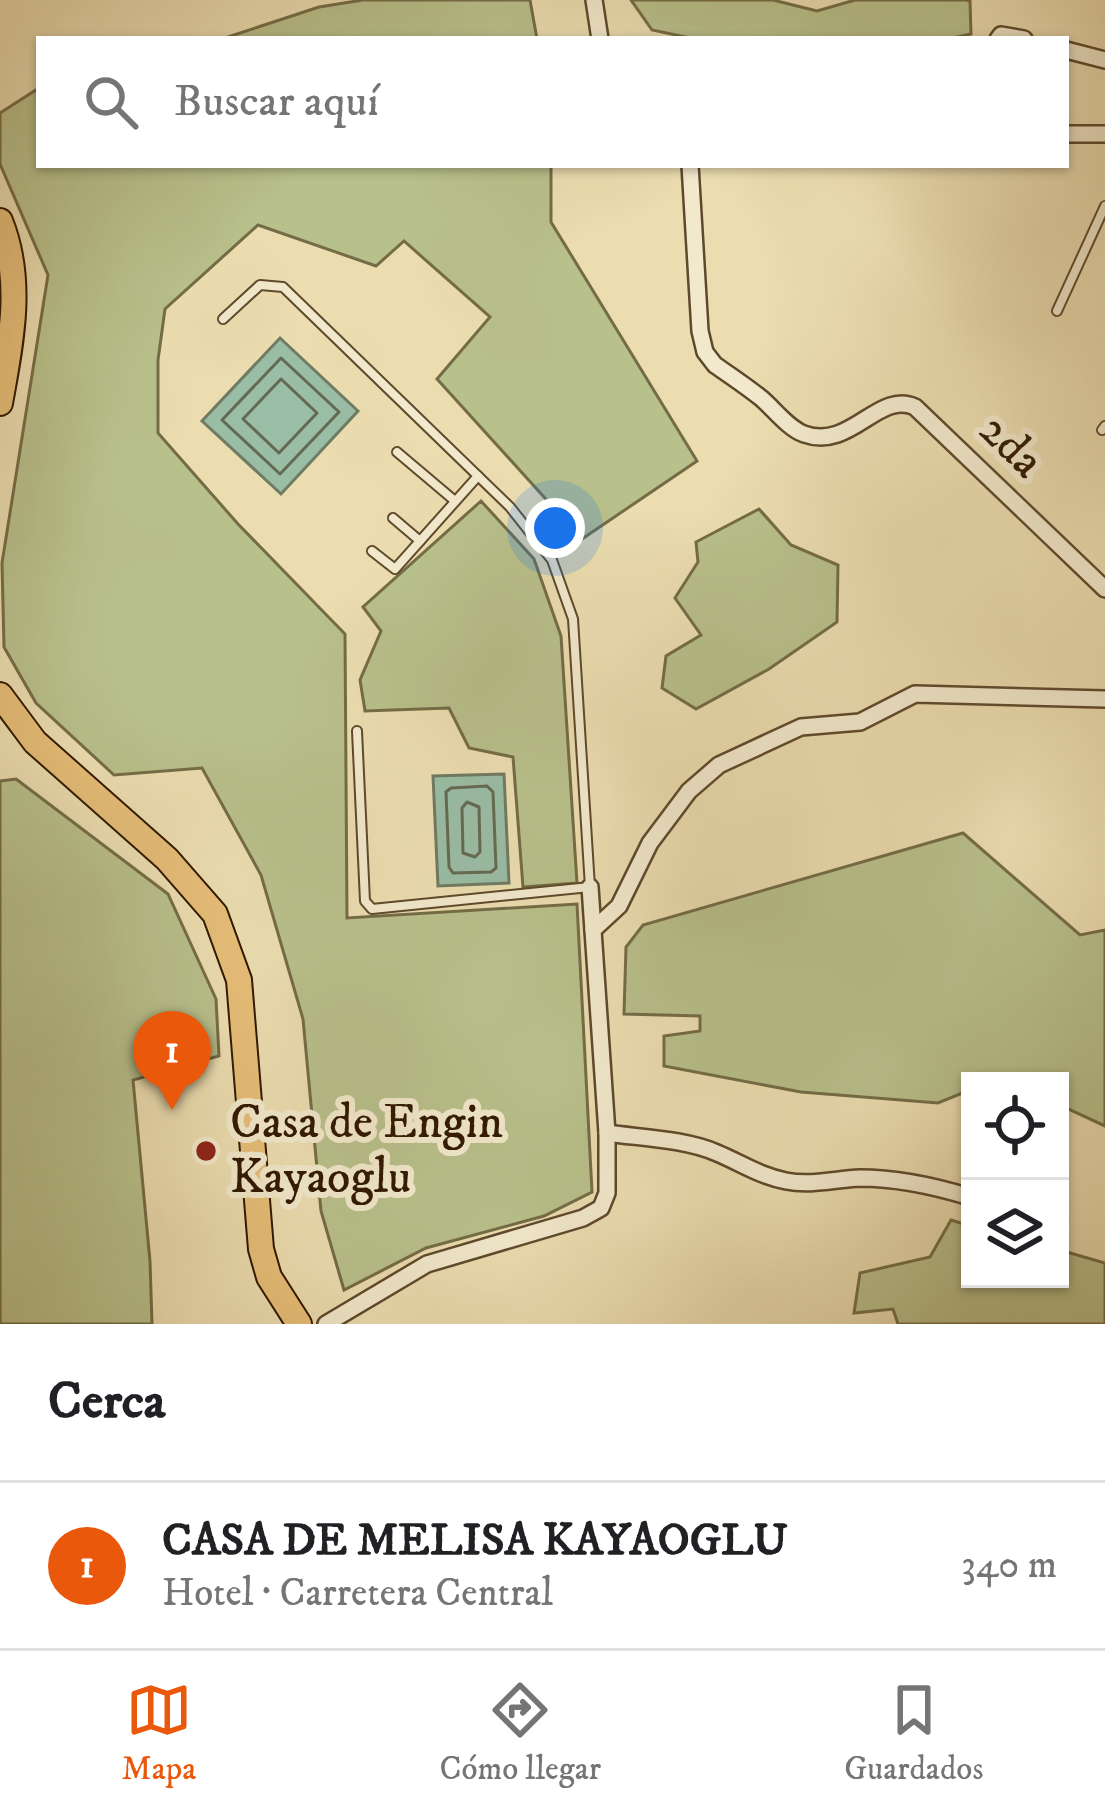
<!DOCTYPE html>
<html lang="es">
<meta charset="utf-8">
<style>
body{margin:0;font-family:"IM FELL DW Pica",serif;background:#f2f2f2;color:#202124}
.controls{position:absolute;right:36px;bottom:36px;display:grid;overflow:hidden;border-radius:0px;box-shadow:0 3px 9px #0004}
.controls button{width:108px;height:108px;display:grid;place-items:center;padding:0;border:0;border-bottom:3px solid #e0e0e0;background:#fff;color:#202124;font:60px sans-serif}
.you{position:absolute;left:555px;top:528px;width:42px;height:42px;margin:-30px;border:9px solid #fff;border-radius:50%;background:#1a73e8;box-shadow:0 0 0 18px #1a73e833}
.badge{display:grid;place-items:center;width:78px;height:78px;border-radius:50%;background:#ea580c;color:#fff;font-size:39px;font-weight:700}
.pin{position:absolute;translate:-50% -99px;filter:drop-shadow(0 3px 6px #0008)}
.pin::after{content:'';position:absolute;top:63px;width:42px;height:36px;background:inherit;clip-path:polygon(0 0,100% 0,50% 100%)}
.list{margin:0;padding:0;list-style:none}
h2{display:flex;justify-content:space-between;align-items:center;height:156px;margin:0;padding:0 48px;font-size:51px}
h2 small{font-size:39px;font-weight:400;color:#757577}
.list li{display:grid;grid-template-columns:78px 1fr auto;gap:36px;align-items:center;box-sizing:border-box;height:168px;padding:0 48px;border-top:3px solid #e0e0e0}
.list b{display:block;font-size:45px;white-space:nowrap}
.list p{margin:0;font-size:39px;white-space:nowrap;color:#757577}
.list em{font-size:39px;font-style:normal;color:#757577}
.icon{flex:none;width:66px;height:66px;fill:none;stroke:currentColor;stroke-width:2;stroke-linecap:round;stroke-linejoin:round}
.map{position:relative;flex:none;width:1105px;height:1324px;overflow:hidden}
.search{position:absolute;background:#fff;box-shadow:0 3px 9px #0004;left:36px;right:36px;top:36px;height:132px;display:flex;align-items:center;gap:30px;box-sizing:border-box;padding:0 42px;border-radius:0px;color:#757577;font-size:45px}
.sheet{height:324px;background:#fff}
nav{display:flex;justify-content:space-around;align-items:center;box-sizing:border-box;height:168px;border-top:3px solid #e0e0e0;background:#fff;font-size:33px;color:#757577}
nav a{display:grid;justify-items:center;gap:6px}
nav .on{color:#ea580c}
.map>svg:first-child{display:block}
</style>
<div class="map">
<svg width="1105" height="1324" viewBox="0 0 1105 1324">
<rect width="100%" height="100%" fill="#ebddb0"/>
<filter id="stains"><feTurbulence type="fractalNoise" baseFrequency=".00167" numOctaves="4"/><feColorMatrix values="0 0 0 0 .2 0 0 0 0 .09 0 0 0 0 .02 0 0 0 .5 -.17"/></filter>
<radialGradient id="worn" r=".72"><stop offset=".6" stop-color="#630" stop-opacity="0"/><stop offset="1" stop-color="#630" stop-opacity=".3"/></radialGradient>
<g fill="#b8c08b" stroke="#746c46" stroke-width="3">
<path d="M363 0H530L537 39H222L319 7Z"/>
<path d="M631 0H773L817 11 855 0H966L970 1 971 34 948 39H695L652 30Z"/>
<path d="M39 88V165H551V222L697 461 582 539 437 379 490 317 404 241 376 266 258 225 165 309 158 360V433L238 524 345 634 347 918 577 904 592 1192 544 1216 426 1248 344 1290 321 1211 303 1019 261 875 202 768 114 775 36 703 4 647 2 563 48 275 0 164V113Z"/>
<path d="M481 501 534 559 561 636 577 883 523 887 513 757 469 748 449 708 365 711 360 680 381 631 363 607Z"/>
<path d="M759 509 791 545 838 565 837 622 769 669 696 709 662 688 666 656 701 635 675 598 698 562 696 542Z"/>
<path d="M16 779 168 894 216 999 219 1056 133 1080 150 1261 152 1324H0V781Z"/>
<path d="M963 833 1080 935 1105 930V1126L1060 1105V1081H970V1090L938 1103 801 1092 664 1066V1036L700 1031V1016L624 1014 626 947 643 925Z"/>
<path d="M951 1220 970 1226V1279H1060V1250L1105 1263V1324H898L893 1309 854 1313 860 1273 930 1257Z"/>
</g>
<g fill="#99bda5" stroke="#6f7b63" stroke-width="3">
<path d="M280 338 358 411 281 494 202 421Z"/>
<path d="M504 774 509 883 438 886 433 776Z"/>
</g>
<g fill="none" stroke-linecap="round" stroke-linejoin="round">
<g stroke="#646a52" stroke-width="3">
<path d="M281 358 339 412 280 474 222 420Z"/>
<path d="M281 379 317 413 279 453 243 419Z"/>
<path d="M487 786 493 792 496 868 491 872 453 873 449 867 446 792 451 788Z"/>
<path d="M467 802 479 807 480 852 475 857 463 853 462 808Z"/>
</g>
<defs>
<g id="service">
<path d="M1057 311 1105 206"/>
<path d="M223 319 260 285 283 287 510 507 552 560 573 619 590 887 372 909 365 901 357 731"/>
<path d="M1102 430 1105 426"/>
<path d="M397 452 455 501"/>
<path d="M393 518 420 541"/>
<path d="M372 551 395 569 478 476"/>
</g>
<g id="minor">
<path d="M594 0 600 39"/>
<path d="M998 39 1001 35 1024 39"/>
<path d="M1066 50 1105 60"/>
<path d="M1066 134H1105"/>
<path d="M690 165 700 331 705 352 715 365C731 376 746 386 761 398 774 409 788 428 804 434 851 451 878 390 915 407L1105 589"/>
<path d="M593 930 619 906 650 843 689 791 719 765 801 727 860 722 915 694 1105 699"/>
<path d="M607 1133C641 1138 685 1139 717 1153 741 1163 760 1176 786 1181 812 1186 835 1179 860 1178 898 1178 934 1186 970 1197"/>
<path d="M326 1324 427 1264 583 1218 601 1208 607 1193V1133L590 887"/>
</g>
<g id="primary">
<path d="M0 221C24 280 11 343 0 403"/>
<path d="M0 695 35 742 167 859 215 914 239 980 261 1249 269 1277 299 1324"/>
</g>
</defs>
<use href="#service" stroke="#5f492c" stroke-width="12"/>
<use href="#minor" stroke="#5f492c" stroke-width="20"/>
<use href="#primary" stroke="#301800" stroke-width="28"/>
<use href="#service" stroke="#f2e9cc" stroke-width="8"/>
<use href="#minor" stroke="#f2e9cc" stroke-width="15"/>
<use href="#primary" stroke="#e6be78" stroke-width="24"/>
</g>
<circle fill="#8f2418" stroke="#f2e9cc" stroke-width="4.5" cx="206" cy="1151" r="12"/>
<g text-anchor="middle" dominant-baseline="central" stroke-width="12" stroke-linejoin="round" paint-order="stroke">
<g font-size="48" fill="#301800" stroke="#f2e9cc">
<text transform="translate(1011 446) rotate(45)">2da</text>
</g>
<g font-size="48" fill="#301800" stroke="#f2e9cc" text-anchor="start">
<text x="230" y="1123">Casa de Engin<tspan x="230" dy="55">Kayaoglu</tspan></text>
</g>
</g>
<rect width="100%" height="100%" filter="url(#stains)"/>
<rect width="100%" height="100%" fill="url(#worn)"/>
</svg>
<div class="controls">
<button><svg class="icon" aria-label="locate" viewBox="0 0 24 24"><circle cx="12" cy="12" r="6"/><path d="M12 2v4M12 18v4M2 12h4M18 12h4"/></svg></button>
<button><svg class="icon" aria-label="layers" viewBox="0 0 24 24"><path d="M12 4l9 5-9 5-9-5zM3 14l9 5 9-5"/></svg></button>
</div>
<div class="you"></div>
<div class="pin badge" style="left:172px;top:1110px">1</div>
<div class="search"><svg class="icon" aria-label="search" viewBox="0 0 24 24"><circle cx="10" cy="10" r="6"/><path d="M15 15l6 6"/></svg>Buscar aquí</div>
</div>
<section class="sheet">
<h2>Cerca<small></small></h2>
<ul class="list">
<li><span class="badge">1</span><div><b>CASA DE MELISA KAYAOGLU</b><p>Hotel · Carretera Central</p></div><em>340 m</em></li>
</ul>
</section>
<nav>
<a class="on"><svg class="icon" aria-label="map" viewBox="0 0 24 24"><path d="M3 6l6-2 6 2 6-2v14l-6 2-6-2-6 2zM9 4v14M15 6v14"/></svg>Mapa</a>
<a><svg class="icon" aria-label="directions" viewBox="0 0 24 24"><path d="M12 3l9 9-9 9-9-9zM9 14v-3h6M13 9l2 2-2 2"/></svg>Cómo llegar</a>
<a><svg class="icon" aria-label="saved" viewBox="0 0 24 24"><path d="M7 4h10v16l-5-4-5 4z"/></svg>Guardados</a>
</nav>
